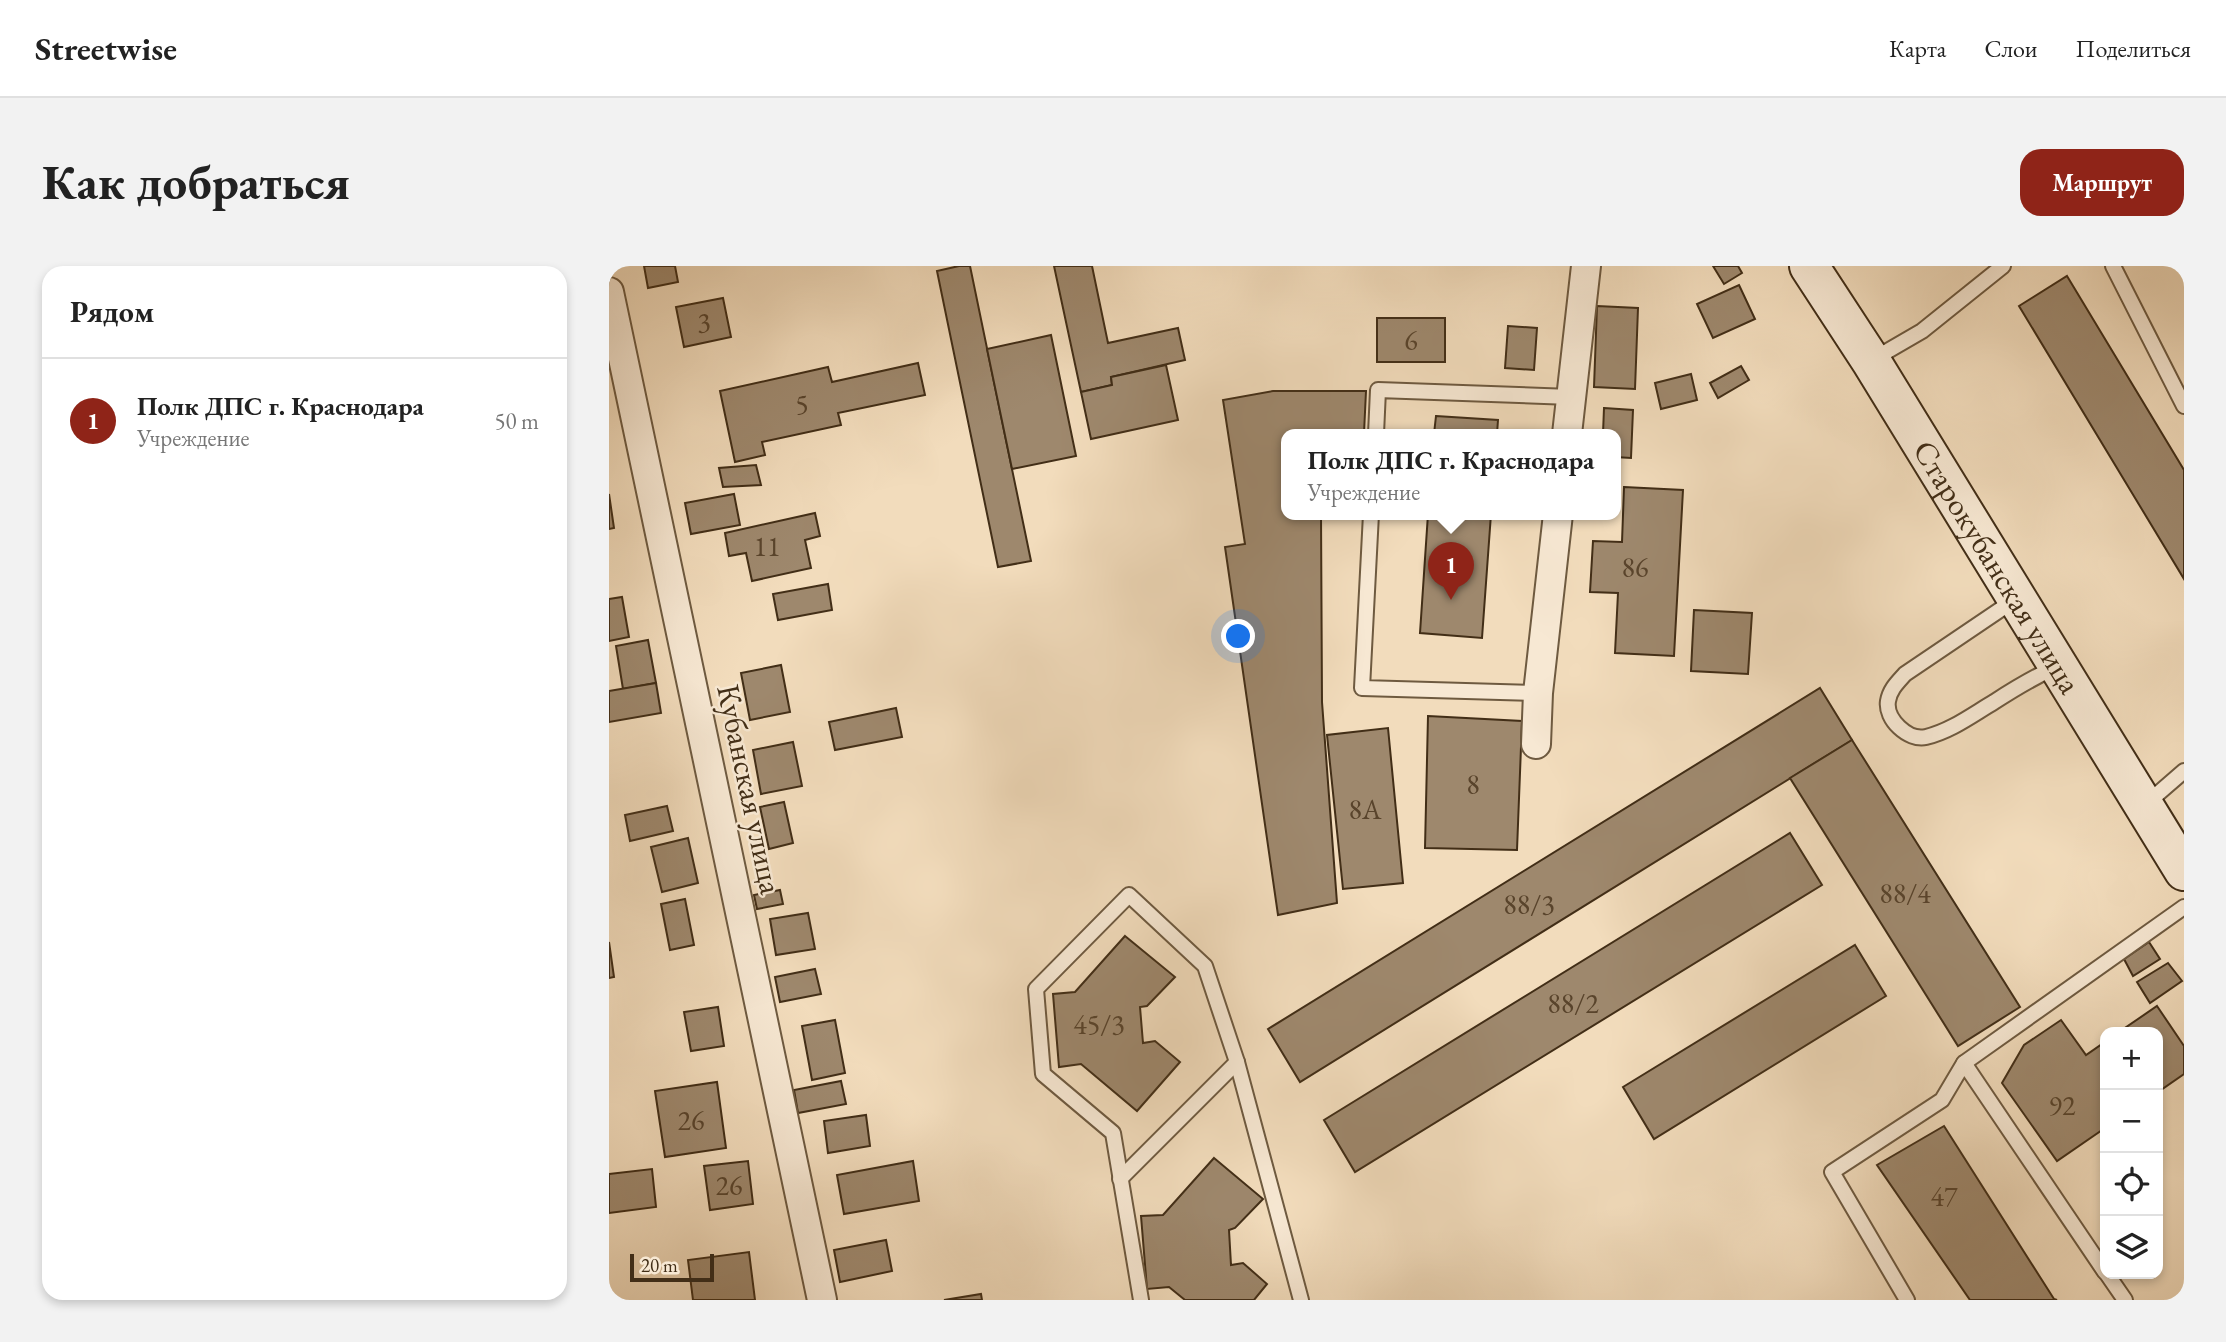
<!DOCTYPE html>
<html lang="ru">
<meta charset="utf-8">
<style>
body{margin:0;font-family:"EB Garamond",serif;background:#f2f2f2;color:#222}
.controls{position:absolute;right:21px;bottom:21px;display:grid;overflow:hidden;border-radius:14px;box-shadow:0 4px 10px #0003}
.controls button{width:63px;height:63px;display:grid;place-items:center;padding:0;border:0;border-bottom:2px solid #e0e0e0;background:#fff;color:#222;font:35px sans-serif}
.scale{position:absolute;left:21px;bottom:18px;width:84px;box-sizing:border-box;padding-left:7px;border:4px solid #422e17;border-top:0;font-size:19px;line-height:24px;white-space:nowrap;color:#422e17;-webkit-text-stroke:5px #f7e8d3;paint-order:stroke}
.you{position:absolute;left:630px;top:371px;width:24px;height:24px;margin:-18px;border:5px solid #fff;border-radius:50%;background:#1a73e8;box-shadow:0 0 0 10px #1a73e833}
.badge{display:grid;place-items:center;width:46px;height:46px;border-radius:50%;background:#8f2418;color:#fff;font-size:23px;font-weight:700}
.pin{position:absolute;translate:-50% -58px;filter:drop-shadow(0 2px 4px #0008)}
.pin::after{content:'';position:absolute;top:37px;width:24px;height:21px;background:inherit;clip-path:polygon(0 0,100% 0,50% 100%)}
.popup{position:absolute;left:672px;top:163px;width:340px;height:91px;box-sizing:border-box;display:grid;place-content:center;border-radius:14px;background:#fff;filter:drop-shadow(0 2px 5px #0005);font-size:23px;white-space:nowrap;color:#767676}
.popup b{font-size:26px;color:#222}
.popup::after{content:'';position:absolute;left:50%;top:100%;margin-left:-14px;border:14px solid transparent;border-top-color:#fff}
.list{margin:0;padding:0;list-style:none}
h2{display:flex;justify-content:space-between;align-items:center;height:91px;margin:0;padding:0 28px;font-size:30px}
h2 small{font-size:23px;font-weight:400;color:#767676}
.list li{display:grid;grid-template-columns:46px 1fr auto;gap:21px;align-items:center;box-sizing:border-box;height:126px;padding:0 28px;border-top:2px solid #e0e0e0}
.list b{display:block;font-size:26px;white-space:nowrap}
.list p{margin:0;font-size:23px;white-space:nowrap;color:#767676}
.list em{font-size:23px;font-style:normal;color:#767676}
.icon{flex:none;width:38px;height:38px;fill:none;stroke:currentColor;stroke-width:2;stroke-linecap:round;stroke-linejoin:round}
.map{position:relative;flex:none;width:1575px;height:1034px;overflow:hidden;border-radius:21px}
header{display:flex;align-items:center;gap:42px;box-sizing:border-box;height:98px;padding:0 35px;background:#fff;border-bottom:2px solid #e0e0e0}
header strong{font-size:33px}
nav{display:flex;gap:38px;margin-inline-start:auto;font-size:24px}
.intro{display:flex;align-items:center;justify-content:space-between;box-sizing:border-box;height:168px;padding:0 42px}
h1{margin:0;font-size:49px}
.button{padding:18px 32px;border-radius:21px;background:#8f2418;color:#fff;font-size:24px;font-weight:700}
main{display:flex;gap:42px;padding:0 42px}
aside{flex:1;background:#fff;border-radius:21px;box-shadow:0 4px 10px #0003}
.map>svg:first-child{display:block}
</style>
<header>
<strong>Streetwise</strong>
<nav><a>Карта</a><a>Слои</a><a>Поделиться</a></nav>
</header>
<div class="intro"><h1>Как добраться</h1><a class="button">Маршрут</a></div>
<main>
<aside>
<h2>Рядом<small></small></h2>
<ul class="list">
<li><span class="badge">1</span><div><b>Полк ДПС г. Краснодара</b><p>Учреждение</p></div><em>50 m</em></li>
</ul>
</aside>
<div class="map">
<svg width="1575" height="1034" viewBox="0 0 1575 1034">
<rect width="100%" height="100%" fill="#f2dcbc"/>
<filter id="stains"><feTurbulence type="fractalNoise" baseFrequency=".00286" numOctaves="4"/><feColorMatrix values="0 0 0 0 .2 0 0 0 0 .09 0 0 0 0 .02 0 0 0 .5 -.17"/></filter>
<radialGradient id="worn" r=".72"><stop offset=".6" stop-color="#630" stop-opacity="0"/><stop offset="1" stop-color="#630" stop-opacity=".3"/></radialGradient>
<g fill="#9e886d" stroke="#422e17" stroke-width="2">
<path d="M35 0H66L69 16 39 22Z"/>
<path d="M350 0H361L422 295 389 301 328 5Z"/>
<path d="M445 0H483L499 77 569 62 576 94 502 111 503 119 472 126Z"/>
<path d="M1104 0H1129L1133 7 1115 18Z"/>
<path d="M1458 10 1575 204V313L1410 40Z"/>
<path d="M1130 19 1146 53 1104 72 1088 38Z"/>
<path d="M114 32 122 71 75 81 67 41Z"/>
<path d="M988 40 1029 42 1026 123 985 121Z"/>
<rect x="768" y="52" width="68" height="44"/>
<path d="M899 60 928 62 925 104 896 102Z"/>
<path d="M442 69 467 190 403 203 378 83Z"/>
<path d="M309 97 316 129 229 147 232 159 153 176 156 189 126 196 111 125 219 101 223 116Z"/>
<path d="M557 99 569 154 482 173 472 126 503 119 502 111Z"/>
<path d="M1132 100 1140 114 1109 132 1101 117Z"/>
<path d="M1082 108 1088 134 1052 143 1046 117Z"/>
<path d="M664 125H757L755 167 678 168V248H712L713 436 728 637 669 649 616 281 636 278 614 134Z"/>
<path d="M995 142 1024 144 1022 192 1006 191V168H994Z"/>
<path d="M827 150 889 154 888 168H825Z"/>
<path d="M147 199 152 219 114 221 110 202Z"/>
<path d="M1015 221 1074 224 1065 390 1006 387 1009 327 981 326 984 275 1013 276Z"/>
<path d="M0 228 5 262 0 263Z"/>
<path d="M125 228 131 259 82 268 76 237Z"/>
<path d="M206 247 211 270 196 274 202 302 143 315 137 287 120 290 116 267Z"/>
<path d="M819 248H882L873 372 811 367Z"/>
<path d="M219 318 223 344 169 354 164 328Z"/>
<path d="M13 331 20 371 0 375V333Z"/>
<path d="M1085 344 1143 347 1139 408 1082 405Z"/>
<path d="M39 374 47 417 14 423 7 380Z"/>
<path d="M172 399 181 446 141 454 132 407Z"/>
<path d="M47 417 52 447 0 456V425Z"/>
<path d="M1211 422 1243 474 691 816 659 763Z"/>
<path d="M287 442 293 471 226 484 220 456Z"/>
<path d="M819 450 913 455 908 584 816 582Z"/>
<path d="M779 462 794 617 734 623 718 469Z"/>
<path d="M1243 474 1411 741 1349 780 1181 512Z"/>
<path d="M184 476 193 520 152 528 144 484Z"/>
<path d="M175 536 184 577 160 583 151 541Z"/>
<path d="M58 540 64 565 21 575 16 549Z"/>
<path d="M1181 567 1213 619 746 906 715 854Z"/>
<path d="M79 572 89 617 53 626 42 581Z"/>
<path d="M171 624 174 638 148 643 145 629Z"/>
<path d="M76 633 85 679 61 684 52 638Z"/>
<path d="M199 647 206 683 167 689 161 653Z"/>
<path d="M516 670 566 711 538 740 531 741 534 777 546 775 571 796 528 845 472 798 450 801 444 728 466 726Z"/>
<path d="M0 676 5 711 0 712Z"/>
<path d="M1540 676 1551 693 1524 710 1515 693Z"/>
<path d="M1246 679 1277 730 1045 873 1014 821Z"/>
<path d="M1559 697 1573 715 1541 737 1528 716Z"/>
<path d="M206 703 212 728 171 736 166 711Z"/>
<path d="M1548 740 1575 780V808L1549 826V766H1510Z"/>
<path d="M109 741 115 780 82 785 75 746Z"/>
<path d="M226 754 236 807 203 814 193 760Z"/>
<path d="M1452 754 1477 789 1496 776V862L1448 895 1393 817 1415 779Z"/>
<path d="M232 815 237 838 189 847 185 824Z"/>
<path d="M108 816 117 882 56 891 46 825Z"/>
<path d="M257 849 261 880 219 887 215 855Z"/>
<path d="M1335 860 1445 1033 1448 1034H1361L1268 899Z"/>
<path d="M605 892 654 933 626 962 620 964 622 999 634 997 658 1018 645 1034H576L560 1021 538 1023 532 950 554 949Z"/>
<path d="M139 895 144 938 101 944 95 900Z"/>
<path d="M304 895 310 935 235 948 228 909Z"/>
<path d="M43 903 47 941 0 947V908Z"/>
<path d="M277 974 283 1005 231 1016 225 984Z"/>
<path d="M140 986 146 1034H84L79 994Z"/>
<path d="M372 1028 373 1034H335Z"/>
</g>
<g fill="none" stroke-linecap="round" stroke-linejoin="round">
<defs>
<g id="lane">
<path d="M1504 0 1575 140"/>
<path d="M1263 94 1313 65 1394 0"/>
<path d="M767 168 769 124 962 131"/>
<path d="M762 248 753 422 929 427"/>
<path d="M1407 333 1296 408C1289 416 1281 423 1279 435 1276 453 1299 475 1317 471 1342 465 1363 449 1385 436 1405 423 1425 411 1447 401"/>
<path d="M1537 538 1575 505"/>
<path d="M1355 797 1575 641"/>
<path d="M511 913 628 796"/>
<path d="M1498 1008 1516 1034"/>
<path d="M532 1034 504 867 434 808 427 723 520 629 596 700 628 796 692 1034"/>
<path d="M1298 1034 1223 906 1333 834 1355 797 1496 1006"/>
</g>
<g id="street">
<path d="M0 26 213 1034"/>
<path d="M958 168 977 0"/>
<path d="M927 478 929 427 949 248"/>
</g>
<g id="secondary">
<path id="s1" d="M1200 0 1262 95 1575 605"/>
</g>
</defs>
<use href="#lane" stroke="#6e5a40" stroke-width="18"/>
<use href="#street" stroke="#6e5a40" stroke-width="32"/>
<use href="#secondary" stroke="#422e17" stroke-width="42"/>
<use href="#lane" stroke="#f7e8d3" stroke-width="14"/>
<use href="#street" stroke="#f7e8d3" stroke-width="28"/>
<use href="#secondary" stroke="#f7e8d3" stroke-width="38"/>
</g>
<g text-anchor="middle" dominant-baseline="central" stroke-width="5" stroke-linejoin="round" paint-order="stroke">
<g font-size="28" fill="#59442c">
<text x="95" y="56">3</text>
<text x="802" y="74">6</text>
<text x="193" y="138">5</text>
<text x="158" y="280">11</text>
<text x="1026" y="301">86</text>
<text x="864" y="518">8</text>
<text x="756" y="543">8А</text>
<text x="1296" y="627">88/4</text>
<text x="920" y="638">88/3</text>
<text x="964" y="737">88/2</text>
<text x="490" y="758">45/3</text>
<text x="1453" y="839">92</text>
<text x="82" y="854">26</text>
<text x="120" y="919">26</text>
<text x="1335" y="930">47</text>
</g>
<g font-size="32" fill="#422e17" stroke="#f7e8d3">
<text stroke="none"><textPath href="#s1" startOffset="355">Старокубанская улица</textPath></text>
<text transform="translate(141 523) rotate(78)">Кубанская улица</text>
</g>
</g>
<rect width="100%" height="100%" filter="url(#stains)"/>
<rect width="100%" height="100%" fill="url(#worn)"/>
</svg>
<div class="controls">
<button>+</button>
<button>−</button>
<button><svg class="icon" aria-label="locate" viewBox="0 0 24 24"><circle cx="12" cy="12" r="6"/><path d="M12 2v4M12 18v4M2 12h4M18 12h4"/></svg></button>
<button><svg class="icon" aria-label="layers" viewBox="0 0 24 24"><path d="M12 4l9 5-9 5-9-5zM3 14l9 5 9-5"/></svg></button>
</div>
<div class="scale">20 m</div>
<div class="you"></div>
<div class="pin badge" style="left:842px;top:334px">1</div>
<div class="popup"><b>Полк ДПС г. Краснодара</b>Учреждение</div>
</div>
</main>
